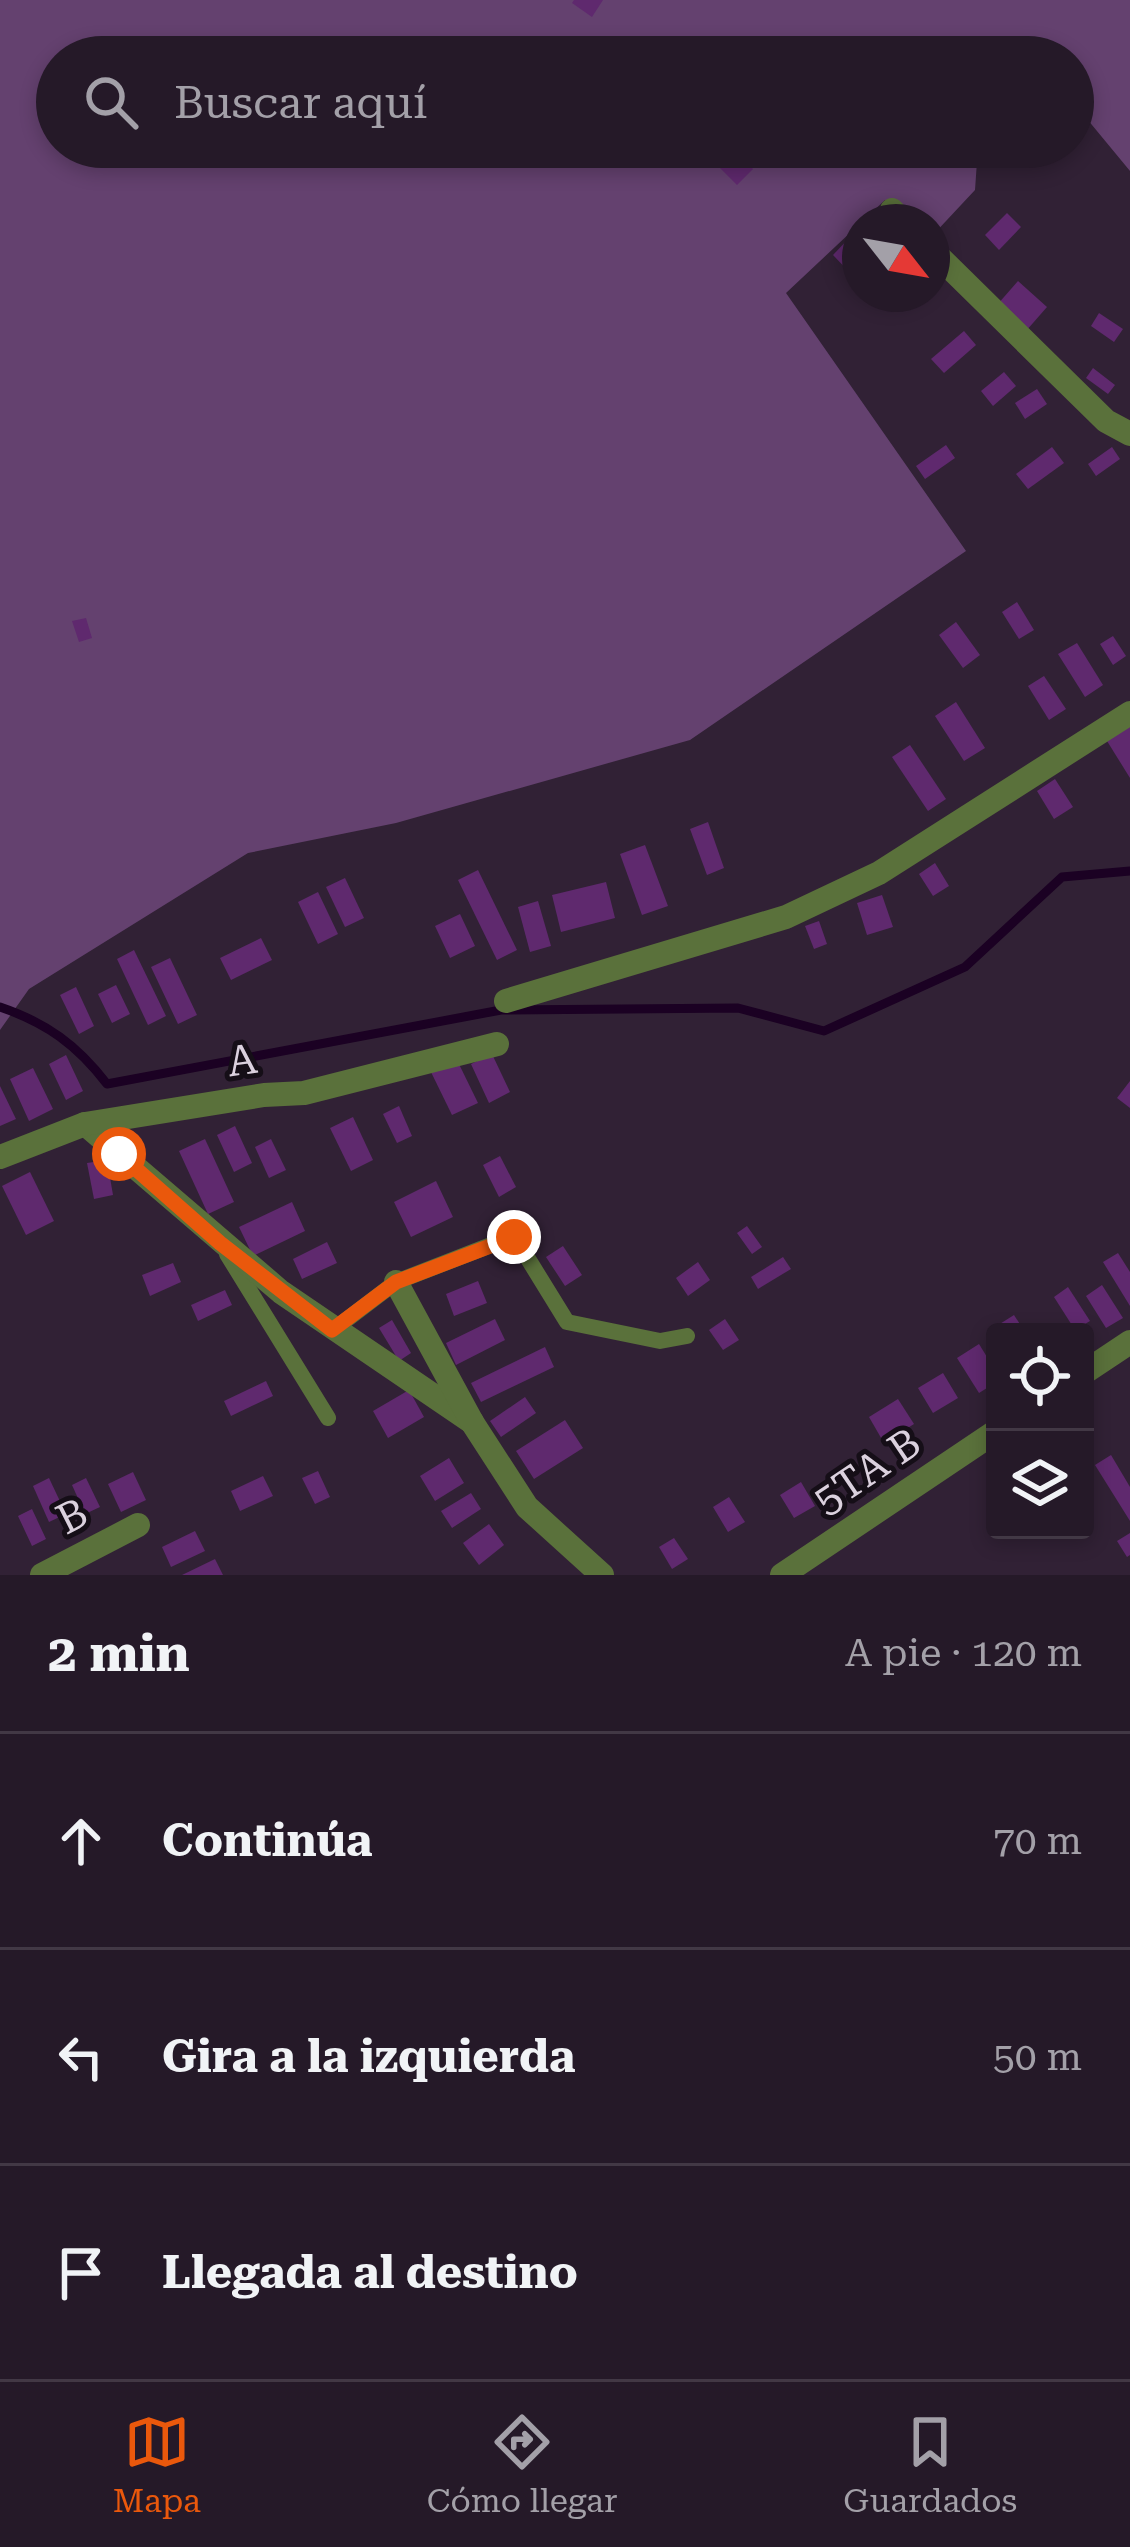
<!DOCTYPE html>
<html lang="es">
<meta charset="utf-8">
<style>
body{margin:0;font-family:"Roboto Serif",serif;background:#312634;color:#f1f3f6}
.controls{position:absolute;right:36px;bottom:36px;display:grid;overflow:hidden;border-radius:12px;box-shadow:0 6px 18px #0003}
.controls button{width:108px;height:108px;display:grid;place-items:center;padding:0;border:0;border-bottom:3px solid #423845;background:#251928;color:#f1f3f6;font:60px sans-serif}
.compass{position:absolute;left:842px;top:204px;width:108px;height:108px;border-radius:50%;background:#251928;box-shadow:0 6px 18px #0003;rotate:121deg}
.stop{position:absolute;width:36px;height:36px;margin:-27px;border:9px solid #ea580c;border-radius:50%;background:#fff}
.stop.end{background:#ea580c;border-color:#fff;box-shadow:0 3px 12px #0008}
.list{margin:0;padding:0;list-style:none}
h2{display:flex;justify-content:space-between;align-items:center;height:156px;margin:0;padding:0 48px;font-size:51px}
h2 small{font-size:39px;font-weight:400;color:#a3a0a8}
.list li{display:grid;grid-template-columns:78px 1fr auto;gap:36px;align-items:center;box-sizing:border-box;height:216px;padding:0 48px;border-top:3px solid #423845}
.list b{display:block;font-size:45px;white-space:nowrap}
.list em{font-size:39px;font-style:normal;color:#a3a0a8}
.icon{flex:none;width:66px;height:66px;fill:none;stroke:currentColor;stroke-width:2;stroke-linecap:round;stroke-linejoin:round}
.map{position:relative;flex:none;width:1130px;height:1575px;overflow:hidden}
.search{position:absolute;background:#251928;box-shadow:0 6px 18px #0003;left:36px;right:36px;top:36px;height:132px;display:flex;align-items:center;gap:30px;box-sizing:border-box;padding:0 42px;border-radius:66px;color:#a3a0a8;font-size:45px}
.sheet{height:804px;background:#251928}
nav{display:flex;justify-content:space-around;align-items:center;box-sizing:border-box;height:168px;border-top:3px solid #423845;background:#251928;font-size:33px;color:#a3a0a8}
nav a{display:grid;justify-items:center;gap:6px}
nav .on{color:#ea580c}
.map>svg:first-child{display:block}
</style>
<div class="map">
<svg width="1130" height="1575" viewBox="0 0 1130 1575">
<rect width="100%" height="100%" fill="#312135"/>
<path fill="#64416f" d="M0 0H1130V171L1073 102V57H57V147H978L975 190 932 236V222H914L885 200 786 293 966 551 690 740 396 823 248 853 29 989 0 1030Z"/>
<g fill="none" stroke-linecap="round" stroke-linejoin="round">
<path stroke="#1b0123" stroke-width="9" d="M0 1007C47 1023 77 1045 107 1084L501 1010 738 1008 824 1031 965 967 1062 877 1130 871"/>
</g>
<g fill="#5f296e">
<path d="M574 0H603L592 17 572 3Z"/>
<path d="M736 152 753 169 737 185 720 168Z"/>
<path d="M1007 213 1021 227 999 250 985 235Z"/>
<path d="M851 236 860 245V268L852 275 833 255Z"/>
<path d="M1018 281 1047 307 1026 331 997 305Z"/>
<path d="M1099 313 1123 329 1114 342 1091 326Z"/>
<path d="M964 331 976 345 944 373 931 359Z"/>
<path d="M1093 368 1115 385 1108 394 1086 378Z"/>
<path d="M1004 372 1016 386 993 406 981 391Z"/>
<path d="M1037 389 1047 404 1025 419 1015 403Z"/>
<path d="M946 445 955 458 925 479 916 466Z"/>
<path d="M1052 447 1064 463 1028 489 1016 474Z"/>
<path d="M1112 447 1120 459 1096 476 1088 464Z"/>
<path d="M1017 602 1034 630 1019 639 1002 612Z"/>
<path d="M86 618 92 638 79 642 72 621Z"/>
<path d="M956 622 980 655 963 668 939 635Z"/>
<path d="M1113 636 1126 656 1113 665 1100 644Z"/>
<path d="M1077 643 1103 685 1085 697 1058 654Z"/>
<path d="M1044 676 1066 709 1049 720 1028 686Z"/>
<path d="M956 702 985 748 964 761 935 716Z"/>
<path d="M1130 725V778L1107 741Z"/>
<path d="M910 745 946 799 928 811 892 757Z"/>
<path d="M1055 779 1073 807 1054 819 1037 791Z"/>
<path d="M708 822 724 868 707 875 690 829Z"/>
<path d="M645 845 668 906 642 915 620 854Z"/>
<path d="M935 863 949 886 933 896 919 874Z"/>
<path d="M478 870 517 950 497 960 458 880Z"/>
<path d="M345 878 364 918 345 927 326 887Z"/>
<path d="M606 882 615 918 561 932 552 895Z"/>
<path d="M318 892 338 934 318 944 298 902Z"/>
<path d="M882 895 893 927 867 935 857 903Z"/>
<path d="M538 901 551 946 530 952 518 907Z"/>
<path d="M460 914 475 946 450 958 435 926Z"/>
<path d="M819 921 827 944 814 949 805 926Z"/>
<path d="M261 938 272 960 231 980 220 958Z"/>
<path d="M134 950 166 1016 148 1025 117 959Z"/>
<path d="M170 958 197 1015 178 1024 151 967Z"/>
<path d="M116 985 130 1014 112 1023 98 994Z"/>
<path d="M76 987 94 1026 79 1034 60 995Z"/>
<path d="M492 1054 510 1092 489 1103 471 1064Z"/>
<path d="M66 1055 83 1091 66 1100 49 1064Z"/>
<path d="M456 1058 478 1103 452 1115 430 1070Z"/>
<path d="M33 1068 53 1109 29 1121 10 1079Z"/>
<path d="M1130 1081V1108L1117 1098Z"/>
<path d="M0 1086 16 1119 0 1126Z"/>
<path d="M399 1106 412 1136 397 1143 383 1114Z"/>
<path d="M353 1117 373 1160 351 1171 330 1128Z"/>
<path d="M235 1126 252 1163 234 1172 217 1135Z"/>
<path d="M205 1139 234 1202 208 1214 179 1151Z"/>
<path d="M271 1139 286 1170 269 1178 255 1147Z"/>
<path d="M500 1156 516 1187 499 1197 483 1165Z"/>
<path d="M107 1160 113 1195 94 1199 87 1163Z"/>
<path d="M30 1172 54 1221 26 1235 2 1186Z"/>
<path d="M436 1181 453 1217 411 1237 394 1202Z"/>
<path d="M292 1202 305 1231 253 1256 239 1227Z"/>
<path d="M747 1226 762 1247 752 1254 737 1233Z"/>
<path d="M327 1242 337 1263 302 1279 293 1259Z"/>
<path d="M563 1246 582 1275 565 1286 546 1257Z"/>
<path d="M1118 1253 1130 1272V1306L1103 1262Z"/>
<path d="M783 1257 791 1269 758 1289 751 1277Z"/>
<path d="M698 1262 710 1280 688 1296 676 1278Z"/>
<path d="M173 1263 181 1282 150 1296 142 1275Z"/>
<path d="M478 1281 487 1303 454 1316 446 1294Z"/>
<path d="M1102 1285 1123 1318 1106 1328 1086 1296Z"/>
<path d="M1068 1287 1090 1321 1075 1330 1054 1297Z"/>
<path d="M225 1290 232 1305 198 1321 191 1305Z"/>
<path d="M1014 1315 1025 1332H998L995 1327Z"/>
<path d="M495 1319 505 1340 456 1365 446 1343Z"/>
<path d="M725 1319 739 1340 723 1350 709 1330Z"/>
<path d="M392 1320 411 1353 399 1361 379 1328Z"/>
<path d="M979 1344 995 1370V1383L979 1393 957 1358Z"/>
<path d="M545 1347 554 1367 481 1402 471 1383Z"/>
<path d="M943 1373 958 1398 933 1413 918 1388Z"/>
<path d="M266 1381 273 1396 231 1416 224 1401Z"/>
<path d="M409 1390 424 1417 388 1438 373 1411Z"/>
<path d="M525 1397 536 1413 501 1437 490 1421Z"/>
<path d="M898 1399 914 1424 884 1443 869 1417Z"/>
<path d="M565 1420 583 1448 534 1479 516 1451Z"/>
<path d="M1111 1455 1130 1487V1521L1095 1465Z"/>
<path d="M449 1458 464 1483 435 1501 420 1476Z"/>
<path d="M318 1471 330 1497 315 1504 302 1478Z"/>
<path d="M133 1472 146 1500 121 1512 108 1484Z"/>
<path d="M263 1476 273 1496 240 1511 231 1491Z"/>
<path d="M49 1478 66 1514 49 1522 33 1486Z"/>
<path d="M86 1478 100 1507 85 1514 72 1485Z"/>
<path d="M801 1482 815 1506 794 1518 780 1495Z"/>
<path d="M471 1493 481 1509 452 1528 441 1511Z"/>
<path d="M729 1497 745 1522 728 1532 713 1507Z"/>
<path d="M32 1509 46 1539 32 1546 18 1516Z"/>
<path d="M489 1524 504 1545 479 1565 463 1543Z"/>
<path d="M195 1531 205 1551 171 1567 162 1547Z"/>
<path d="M1130 1533V1555L1127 1557 1117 1541Z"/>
<path d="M674 1538 688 1559 672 1569 659 1547Z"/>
<path d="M215 1559 223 1575H182Z"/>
</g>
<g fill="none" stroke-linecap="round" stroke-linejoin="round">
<g stroke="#5a713b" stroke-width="16">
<path d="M227 1254 328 1418"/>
<path d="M333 1330 396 1282 514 1236 567 1322 660 1341 687 1336"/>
</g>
<g stroke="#5a713b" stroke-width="24">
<path d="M892 210 904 222"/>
<path d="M932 250 1106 421 1130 434"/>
<path d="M506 1001 786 917 879 873 1130 713"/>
<path d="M85 1124 281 1292 472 1422"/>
<path d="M0 1157 85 1124 264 1095 304 1093 497 1044"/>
<path d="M396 1282 472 1422 527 1507 602 1575"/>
<path d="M1085 1372 1130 1342"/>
<path d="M42 1575 138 1525"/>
<path d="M782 1575 995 1432"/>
</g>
</g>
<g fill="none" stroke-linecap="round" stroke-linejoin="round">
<path stroke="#ea580c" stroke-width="15" d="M119 1154 220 1243 332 1330 396 1282 514 1237"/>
</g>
<g text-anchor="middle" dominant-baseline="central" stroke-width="10" stroke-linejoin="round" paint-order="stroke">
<g font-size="42" fill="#dbd1de" stroke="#150e17">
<text transform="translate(242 1060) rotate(-8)">A</text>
<text transform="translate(867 1471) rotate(-34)">5TA B</text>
<text transform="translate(72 1516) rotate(-27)">B</text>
</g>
</g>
</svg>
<div class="controls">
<button><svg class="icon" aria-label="locate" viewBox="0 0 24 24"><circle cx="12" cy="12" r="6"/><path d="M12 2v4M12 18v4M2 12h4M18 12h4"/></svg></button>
<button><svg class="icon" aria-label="layers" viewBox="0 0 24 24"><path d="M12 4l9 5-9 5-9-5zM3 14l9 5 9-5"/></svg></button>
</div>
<svg class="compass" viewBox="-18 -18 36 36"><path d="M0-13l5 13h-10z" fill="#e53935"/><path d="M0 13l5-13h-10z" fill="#a3a0a8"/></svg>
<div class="stop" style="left:119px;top:1154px"></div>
<div class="stop end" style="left:514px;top:1237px"></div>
<div class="search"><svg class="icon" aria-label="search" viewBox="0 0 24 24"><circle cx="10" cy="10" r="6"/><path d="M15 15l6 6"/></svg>Buscar aquí</div>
</div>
<section class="sheet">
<h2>2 min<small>A pie · 120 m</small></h2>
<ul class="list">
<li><svg class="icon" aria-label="ahead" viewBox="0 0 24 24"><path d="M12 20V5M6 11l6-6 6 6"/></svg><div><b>Continúa</b></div><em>70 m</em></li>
<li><svg class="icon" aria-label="left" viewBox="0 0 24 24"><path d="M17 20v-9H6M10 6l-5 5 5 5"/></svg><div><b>Gira a la izquierda</b></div><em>50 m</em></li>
<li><svg class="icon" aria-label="arrive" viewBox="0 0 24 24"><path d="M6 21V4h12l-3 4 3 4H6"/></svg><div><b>Llegada al destino</b></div></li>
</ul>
</section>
<nav>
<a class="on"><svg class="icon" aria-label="map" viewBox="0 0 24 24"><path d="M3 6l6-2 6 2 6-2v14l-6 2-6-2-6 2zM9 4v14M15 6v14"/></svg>Mapa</a>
<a><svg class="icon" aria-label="directions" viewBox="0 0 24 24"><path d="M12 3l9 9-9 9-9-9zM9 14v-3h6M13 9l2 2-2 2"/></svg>Cómo llegar</a>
<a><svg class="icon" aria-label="saved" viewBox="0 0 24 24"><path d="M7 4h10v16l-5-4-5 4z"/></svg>Guardados</a>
</nav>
